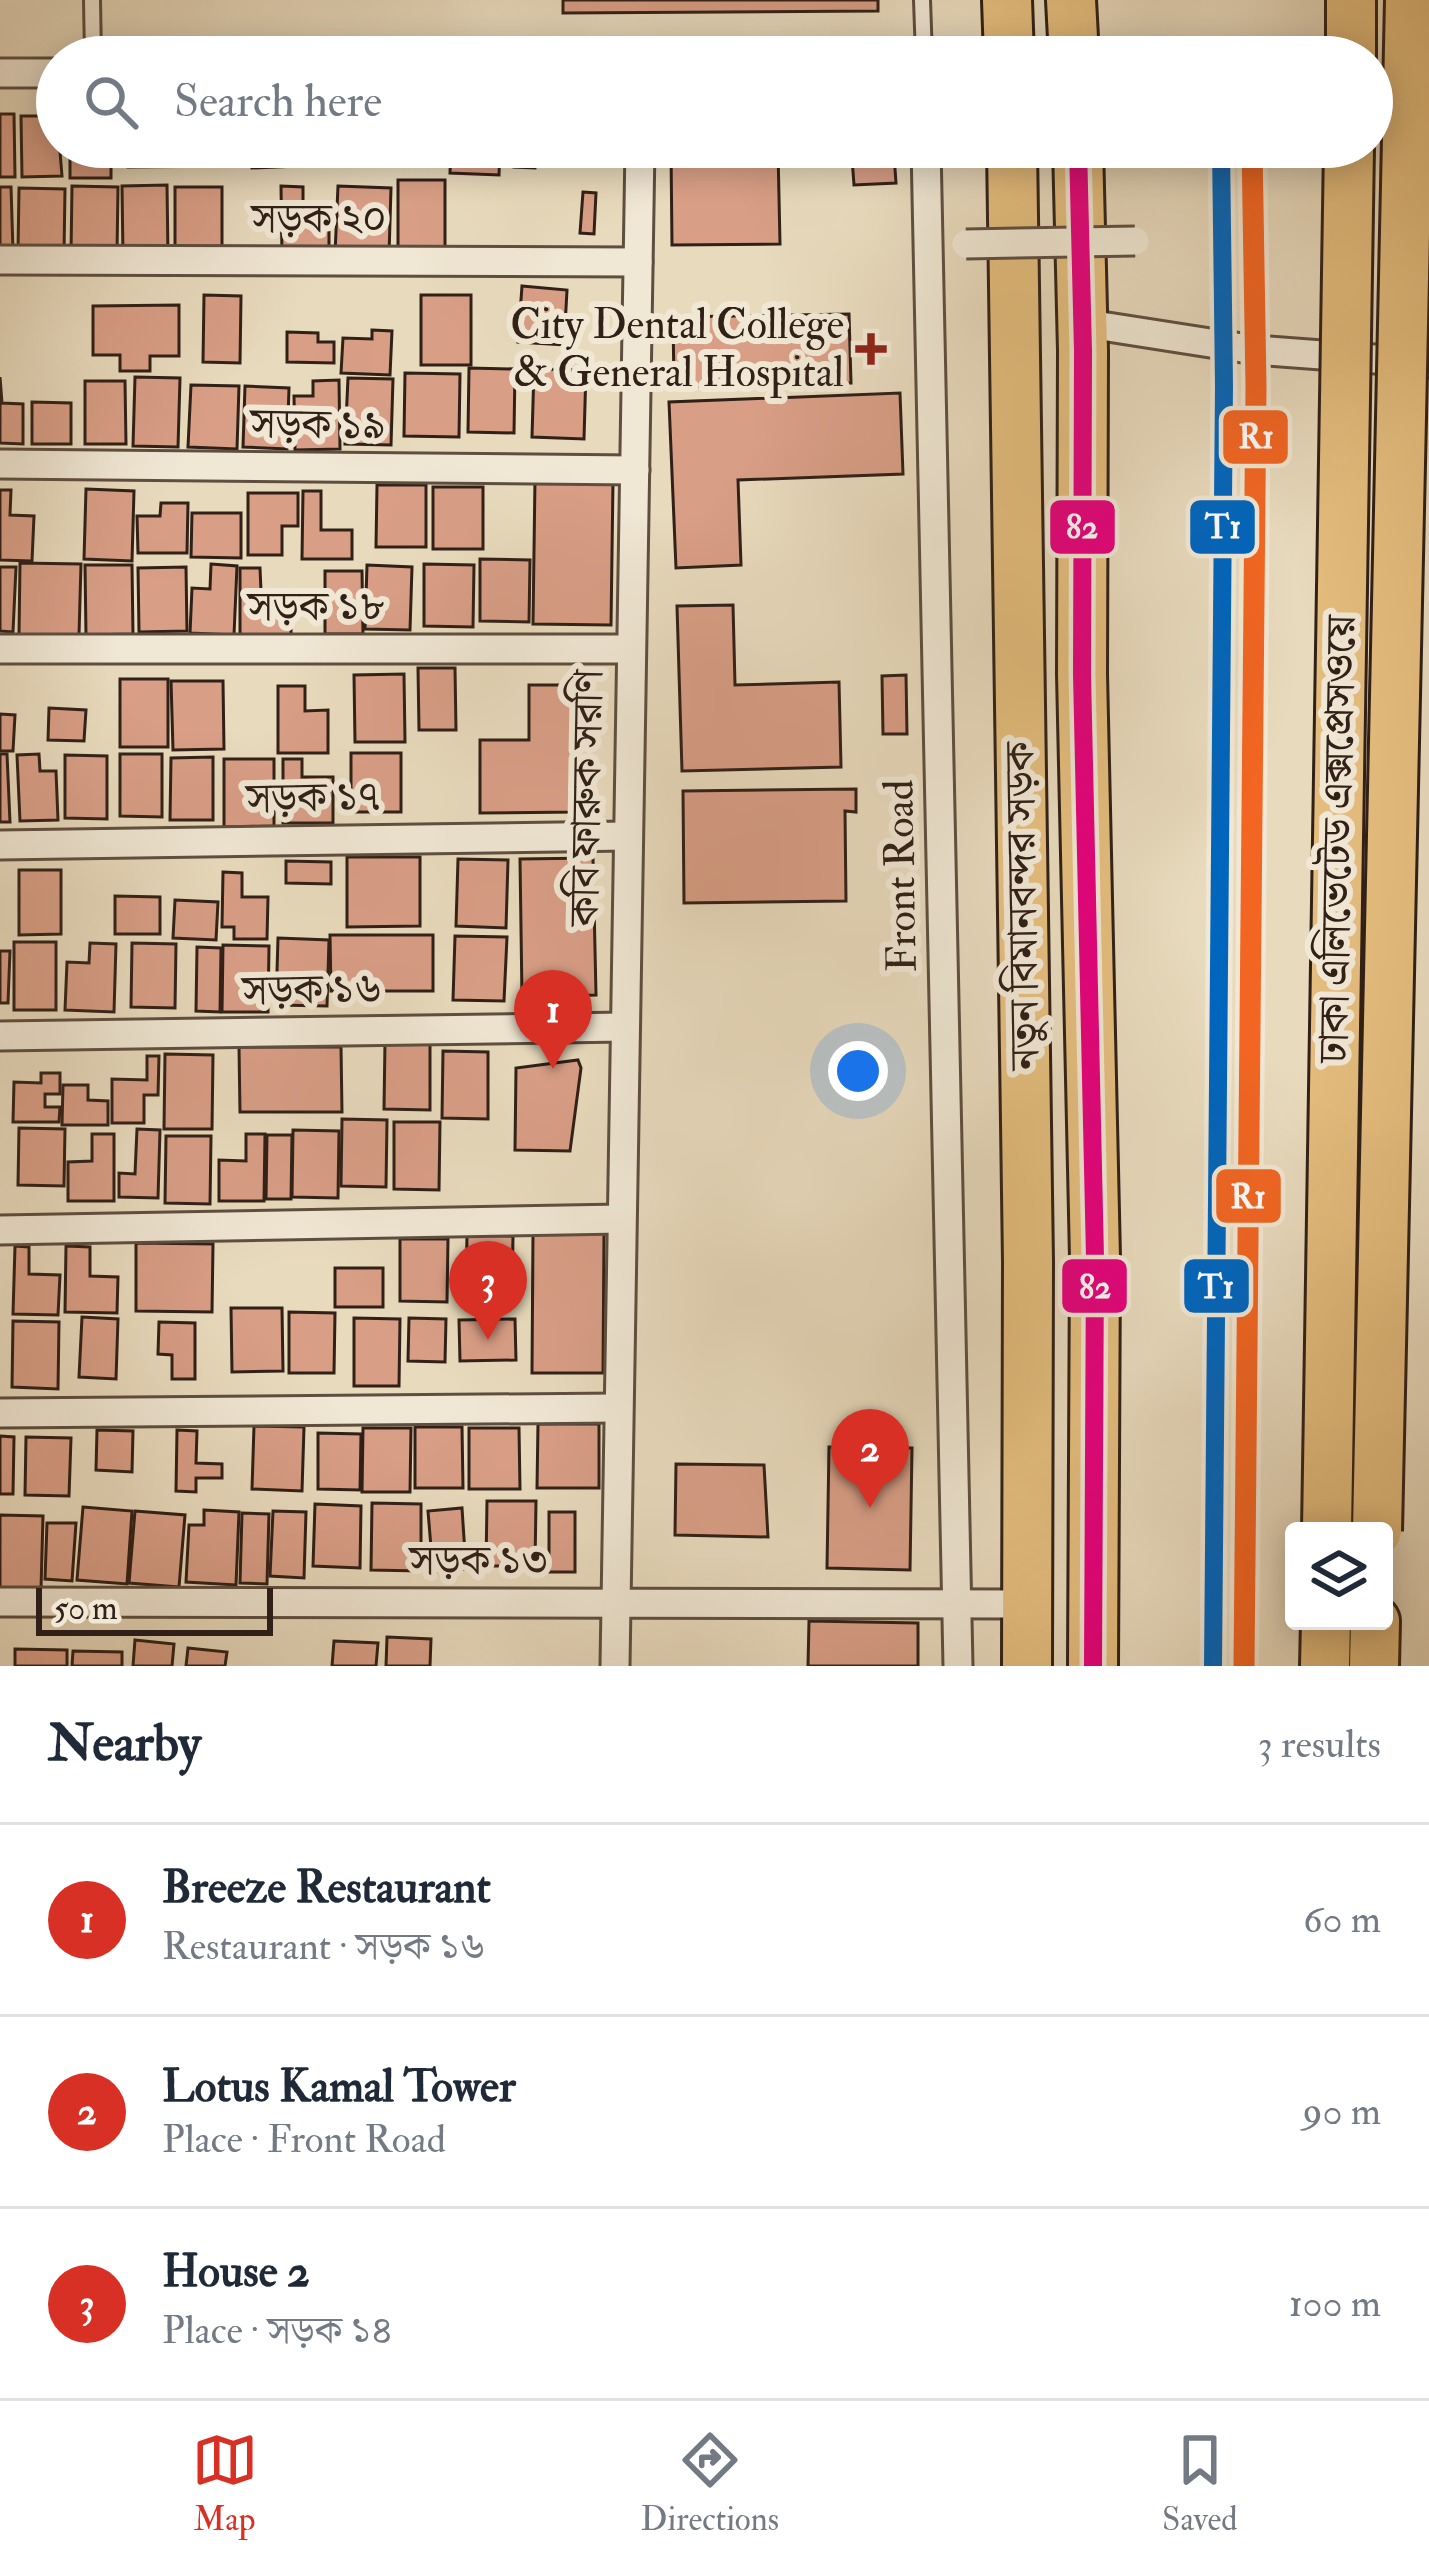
<!DOCTYPE html>
<meta charset="utf-8">
<style>
body{margin:0;font-family:"IM FELL Double Pica","Noto Serif Bengali",serif;background:#f6f6f7;color:#1f2937}
.controls{position:absolute;right:36px;bottom:36px;display:grid;overflow:hidden;border-radius:12px;box-shadow:0 6px 30px #0003}
.controls button{width:108px;height:108px;display:grid;place-items:center;padding:0;border:0;border-bottom:3px solid #e0e1e3;background:#fff;color:#1f2937;font:60px sans-serif}
.scale{position:absolute;left:36px;bottom:30px;width:237px;box-sizing:border-box;padding-left:12px;border:6px solid #302017;border-top:0;font-size:33px;line-height:42px;white-space:nowrap;color:#302017;-webkit-text-stroke:9px #f0e7d4;paint-order:stroke}
.you{position:absolute;left:858px;top:1071px;width:42px;height:42px;margin:-30px;border:9px solid #fff;border-radius:50%;background:#1a73e8;box-shadow:0 0 0 18px #1a73e833}
.badge{display:grid;place-items:center;width:78px;height:78px;border-radius:50%;background:#d93025;color:#fff;font-size:39px;font-weight:700}
.pin{position:absolute;translate:-50% -99px;filter:drop-shadow(0 3px 6px #0008)}
.pin::after{content:'';position:absolute;top:63px;width:42px;height:36px;background:inherit;clip-path:polygon(0 0,100% 0,50% 100%)}
.list{margin:0;padding:0;list-style:none}
h2{display:flex;justify-content:space-between;align-items:center;height:156px;margin:0;padding:0 48px;font-size:51px}
h2 small{font-size:39px;font-weight:400;color:#747a83}
.list li{display:grid;grid-template-columns:78px 1fr auto;gap:36px;align-items:center;box-sizing:border-box;height:192px;padding:0 48px;border-top:3px solid #e0e1e3}
.list b{display:block;font-size:45px;white-space:nowrap}
.list p{margin:0;font-size:39px;white-space:nowrap;color:#747a83}
.list em{font-size:39px;font-style:normal;color:#747a83}
.icon{flex:none;width:66px;height:66px;fill:none;stroke:currentColor;stroke-width:2;stroke-linecap:round;stroke-linejoin:round}
.map{position:relative;flex:none;width:1429px;height:1666px;overflow:hidden}
.search{position:absolute;background:#fff;box-shadow:0 6px 30px #0003;left:36px;right:36px;top:36px;height:132px;display:flex;align-items:center;gap:30px;box-sizing:border-box;padding:0 42px;border-radius:66px;color:#747a83;font-size:45px}
.sheet{height:732px;background:#fff}
nav{display:flex;justify-content:space-around;align-items:center;box-sizing:border-box;height:168px;border-top:3px solid #e0e1e3;background:#fff;font-size:33px;color:#747a83}
nav a{display:grid;justify-items:center;gap:6px}
nav .on{color:#d93025}
.map>svg:first-child{display:block}
</style>
<div class="map">
<svg width="1429" height="1666" viewBox="0 0 1429 1666">
<rect width="100%" height="100%" fill="#e8dabd"/>
<filter id="stains"><feTurbulence type="fractalNoise" baseFrequency=".00167" numOctaves="4"/><feColorMatrix values="0 0 0 0 .2 0 0 0 0 .09 0 0 0 0 .02 0 0 0 .5 -.17"/></filter>
<radialGradient id="worn" r=".72"><stop offset=".6" stop-color="#630" stop-opacity="0"/><stop offset="1" stop-color="#630" stop-opacity=".3"/></radialGradient>
<g fill="#d89e86" stroke="#302017" stroke-width="3">
<path d="M563 0H878V11L563 13Z"/>
<path d="M0 114H14L15 177H0Z"/>
<path d="M21 116H57L62 176 22 177Z"/>
<rect x="70" y="147" width="41" height="31"/>
<path d="M127 147H229V166L128 167Z"/>
<path d="M251 147H296L297 166 252 168Z"/>
<path d="M359 147H441V162L359 160Z"/>
<path d="M451 147H500L499 175 450 173Z"/>
<path d="M515 147H537L535 168 514 167Z"/>
<path d="M546 147H604V166L546 164Z"/>
<path d="M778 150 780 244 672 245 671 151Z"/>
<path d="M894 155 896 183 854 185 852 158Z"/>
<rect x="398" y="180" width="47" height="70"/>
<path d="M167 185 168 256 123 257 122 186Z"/>
<path d="M72 186 118 187 117 254 71 253Z"/>
<path d="M281 186 303 187V214L329 215V256H282Z"/>
<path d="M338 186 391 188 389 255 335 254Z"/>
<path d="M0 187H11L13 251 0 252Z"/>
<rect x="175" y="187" width="47" height="70"/>
<path d="M19 188 65 189 64 253 18 252Z"/>
<path d="M583 192 596 193 594 234 580 233Z"/>
<path d="M522 286 567 290 564 345 518 342Z"/>
<path d="M204 295 241 296 240 363 203 362Z"/>
<rect x="421" y="295" width="50" height="70"/>
<path d="M179 305V356H150V371H120V355H93V306Z"/>
<path d="M849 314 851 383 674 387 673 317Z"/>
<path d="M372 330 392 331 390 375 341 373 343 338 372 339Z"/>
<path d="M287 332 318 333V342H334V363L287 362Z"/>
<path d="M469 368 515 369 514 433 468 432Z"/>
<path d="M534 369 586 370 584 439 532 437Z"/>
<path d="M405 373 460 374 459 437 404 436Z"/>
<path d="M0 377 2 403 23 404V444L0 443Z"/>
<path d="M135 377 180 378 178 447 133 446Z"/>
<path d="M348 378 393 379 391 445 345 444Z"/>
<path d="M339 380 340 449 295 450 294 396H313V381Z"/>
<path d="M85 381H125L126 444H85Z"/>
<path d="M191 385 239 386 237 449 188 447Z"/>
<path d="M245 386 289 388 287 449 243 447Z"/>
<path d="M900 393 903 474 738 480 741 565 676 568 669 402Z"/>
<path d="M32 402 71 403V444H32Z"/>
<path d="M535 479 613 481 611 625 533 624Z"/>
<path d="M377 485H426V547H376Z"/>
<rect x="433" y="487" width="50" height="62"/>
<path d="M86 489 134 491 132 561 84 559Z"/>
<path d="M0 490H11L10 515 34 516 32 561 0 560Z"/>
<path d="M303 491H321V530H352V559H302Z"/>
<path d="M248 493H298V526H282V555H248Z"/>
<path d="M161 503H188L187 553H138L137 516H160Z"/>
<path d="M192 513H241V558L191 557Z"/>
<path d="M480 559 530 560 529 622 480 621Z"/>
<path d="M20 563 81 564 79 635H19Z"/>
<path d="M211 564 237 566 234 635 190 633 192 588 210 589Z"/>
<path d="M424 564 474 565 473 627 424 626Z"/>
<path d="M85 565H132L133 634 86 635Z"/>
<path d="M367 565 412 567 410 630 365 629Z"/>
<path d="M0 567H16L13 632 0 631Z"/>
<path d="M186 567 187 631 139 632 138 568Z"/>
<path d="M240 568H260L261 591H291V639H240Z"/>
<path d="M325 571H362L363 634H325Z"/>
<path d="M733 605 735 685 839 682 841 767 682 771 677 606Z"/>
<path d="M418 668H455L456 730H419Z"/>
<path d="M404 674 405 742H355L354 675Z"/>
<path d="M906 675 907 734H883L882 676Z"/>
<rect x="120" y="679" width="48" height="68"/>
<path d="M171 681H223L224 749 173 750Z"/>
<path d="M529 685H577V812L480 813V740H529Z"/>
<path d="M278 686H305V711L328 710V753H278Z"/>
<path d="M49 708 86 710 84 741 48 740Z"/>
<path d="M0 714 15 715 13 751H0Z"/>
<rect x="351" y="753" width="50" height="59"/>
<path d="M0 754H7L10 822H0Z"/>
<path d="M39 754 40 771H56L58 820 20 821 17 755Z"/>
<path d="M120 754H162V817L120 816Z"/>
<path d="M65 755 107 756V819L65 818Z"/>
<path d="M213 757V820H170L171 758Z"/>
<path d="M224 759H274V826L224 827Z"/>
<path d="M283 759H302V777H333V823H283Z"/>
<path d="M856 789V812L845 811 846 901 684 903 683 791Z"/>
<path d="M347 857H420V926L347 927Z"/>
<path d="M593 858 596 995 522 997 520 859Z"/>
<path d="M458 859 508 860 506 928 456 926Z"/>
<path d="M286 861 331 862V884L286 883Z"/>
<path d="M19 870H61V934L19 935Z"/>
<path d="M223 872 242 873V897H268L267 939H234V927H222Z"/>
<path d="M115 896 160 897V934H115Z"/>
<path d="M175 900 218 902 216 940 173 938Z"/>
<path d="M330 935H433V991H331Z"/>
<path d="M455 936 507 937 504 1001 453 1000Z"/>
<path d="M278 938 329 940 327 1006 276 1005Z"/>
<rect x="14" y="942" width="42" height="68"/>
<path d="M90 943 116 944 114 1012 65 1010 67 962 89 963Z"/>
<path d="M132 943 176 944 175 1008 131 1007Z"/>
<path d="M223 945 269 946 268 1012H222Z"/>
<path d="M197 947 221 948 220 1012 196 1011Z"/>
<path d="M0 951H10L8 1003H0Z"/>
<path d="M385 1042H430V1110L384 1109Z"/>
<path d="M239 1047H341L342 1112H240Z"/>
<path d="M443 1051 488 1052V1119L442 1118Z"/>
<path d="M165 1054 213 1055 212 1129H164Z"/>
<path d="M147 1056H159L158 1095H144V1123H112V1079L147 1080Z"/>
<path d="M578 1060 581 1068 570 1151 515 1150 516 1068Z"/>
<path d="M41 1073H60V1094H45V1107H60L59 1122H13L14 1082 41 1083Z"/>
<path d="M63 1085H88V1100L108 1101V1125H62Z"/>
<path d="M342 1119 387 1120 386 1187 341 1186Z"/>
<path d="M394 1122H440L439 1190 394 1189Z"/>
<path d="M19 1128 65 1129 64 1186 18 1185Z"/>
<path d="M137 1129 160 1130 158 1198 119 1197V1173L135 1174Z"/>
<path d="M293 1130 339 1131 338 1198 292 1197Z"/>
<path d="M92 1134H114V1201H68V1162L92 1161Z"/>
<path d="M246 1134H265L264 1201H219V1160L246 1161Z"/>
<path d="M267 1135H292L291 1199H266Z"/>
<path d="M166 1136H211L210 1204 165 1203Z"/>
<path d="M533 1233H604L603 1373H532Z"/>
<path d="M467 1235 513 1236 512 1298 466 1297Z"/>
<path d="M400 1239H448L447 1302 400 1301Z"/>
<path d="M136 1243 213 1244 212 1312 136 1311Z"/>
<path d="M15 1246 29 1247V1274L60 1275 58 1315 13 1314Z"/>
<path d="M66 1246 90 1247V1276L118 1277 117 1313 65 1312Z"/>
<rect x="335" y="1268" width="48" height="39"/>
<path d="M231 1308H282L283 1371 232 1372Z"/>
<path d="M289 1312 335 1313 334 1373H289Z"/>
<path d="M82 1317 118 1319 116 1379 79 1377Z"/>
<path d="M354 1318 400 1319 399 1386H354Z"/>
<path d="M409 1318 446 1319 445 1362 408 1361Z"/>
<path d="M515 1319 516 1360 460 1361 459 1320Z"/>
<path d="M13 1321 59 1322 58 1389 12 1387Z"/>
<path d="M159 1322 195 1323V1379H172V1355L158 1354Z"/>
<path d="M538 1424H599V1488H537Z"/>
<path d="M254 1426 304 1427 302 1491 252 1489Z"/>
<path d="M415 1427H462L463 1488H415Z"/>
<path d="M363 1428H411L410 1492H362Z"/>
<path d="M469 1428H519L520 1489H469Z"/>
<path d="M97 1430 133 1431 132 1472 96 1470Z"/>
<path d="M177 1430 197 1431 196 1463 222 1464V1478H196V1492L176 1491Z"/>
<path d="M318 1433 361 1434 360 1490 318 1489Z"/>
<path d="M0 1436 14 1437 13 1494H0Z"/>
<path d="M26 1437 71 1438 69 1496 25 1495Z"/>
<path d="M829 1447 912 1448 910 1570 827 1568Z"/>
<path d="M676 1464 764 1465 768 1537 675 1535Z"/>
<path d="M487 1501H536L535 1566H486Z"/>
<path d="M372 1503 421 1504V1571L371 1570Z"/>
<path d="M315 1504 361 1506 360 1568 313 1566Z"/>
<path d="M83 1507 132 1511 127 1584 77 1580Z"/>
<path d="M462 1508 466 1569 433 1572 428 1511Z"/>
<path d="M204 1510 239 1512 236 1585 186 1582 189 1525H204Z"/>
<path d="M135 1511 185 1515 179 1587 129 1583Z"/>
<path d="M273 1511 306 1512 304 1578 270 1576Z"/>
<rect x="549" y="1512" width="26" height="60"/>
<path d="M242 1513 269 1514 267 1584 240 1583Z"/>
<path d="M0 1515 43 1516 41 1589 0 1588Z"/>
<path d="M47 1523H76L72 1581 45 1579Z"/>
<path d="M809 1621 918 1623V1666H808Z"/>
<path d="M387 1637 431 1639 430 1666H386Z"/>
<path d="M135 1640 174 1644 172 1666H133Z"/>
<path d="M334 1641 378 1643 376 1666H332Z"/>
<path d="M188 1648 227 1652 225 1666H186Z"/>
<path d="M15 1649 67 1650V1666H15Z"/>
<path d="M73 1651 122 1652V1666H72Z"/>
</g>
<g fill="none" stroke-linecap="round" stroke-linejoin="round">
<defs>
<g id="lane">
<path d="M92 0 93 57"/>
<path d="M922 0 924 57"/>
</g>
<g id="street">
<path d="M0 73H57"/>
<path d="M926 147 958 1666"/>
<path d="M0 260 638 262"/>
<path d="M1082 323 1255 350 1429 363"/>
<path d="M0 464 635 470"/>
<path d="M0 649H631"/>
<path d="M0 845 628 836"/>
<path d="M0 1036 625 1027"/>
<path d="M0 1230 621 1219"/>
<path d="M0 1413 618 1408"/>
<path d="M0 1602 1028 1604"/>
<path d="M615 1666 640 147"/>
</g>
<g id="highway">
<path d="M1007 0 1009 57"/>
<path d="M1071 0 1074 57"/>
<path d="M1351 57V0"/>
<path d="M1012 147 1028 1262 1027 1666"/>
<path d="M1078 147 1083 351 1082 674 1095 1258 1093 1666"/>
<path d="M1325 1666 1326 1621"/>
<path d="M1374 1666 1375 1621"/>
</g>
</defs>
<use href="#lane" stroke="#5e4e40" stroke-width="20"/>
<use href="#street" stroke="#5e4e40" stroke-width="33"/>
<use href="#highway" stroke="#302017" stroke-width="54"/>
<use href="#lane" stroke="#f0e7d4" stroke-width="14"/>
<use href="#street" stroke="#f0e7d4" stroke-width="27"/>
<use href="#highway" stroke="#e4bd7e" stroke-width="48"/>
<defs>
<path id="street-bridge" d="M966 244 1135 241"/>
<g id="highway-bridge">
<path d="M1327 1531 1349 147"/>
<path d="M1377 1531 1410 0"/>
</g>
</defs>
<use href="#street-bridge" stroke="#5e4e40" stroke-width="33" stroke-linecap="butt"/>
<use href="#highway-bridge" stroke="#302017" stroke-width="54" stroke-linecap="butt"/>
<use href="#street-bridge" stroke="#f0e7d4" stroke-width="27"/>
<use href="#highway-bridge" stroke="#e4bd7e" stroke-width="48"/>
<defs>
<path id="bus-1" d="M1078 147 1083 351 1082 674 1095 1258 1093 1666"/>
</defs>
<use href="#bus-1" stroke="#f0e7d4" stroke-width="27"/>
<use href="#bus-1" stroke="#e5007d" stroke-width="18"/>
<defs>
<path id="rail-1" d="M1244 1666 1256 386 1252 147"/>
</defs>
<use href="#rail-1" stroke="#f0e7d4" stroke-width="30"/>
<use href="#rail-1" stroke="#f26522" stroke-width="21"/>
<defs>
<path id="tram-1" d="M1213 1666 1224 386 1221 147"/>
</defs>
<use href="#tram-1" stroke="#f0e7d4" stroke-width="27"/>
<use href="#tram-1" stroke="#0065bd" stroke-width="18"/>
</g>
<path fill="#8f2418" stroke="#f0e7d4" stroke-width="4.5" d="M865 331h12v12h12v12h-12v12h-12v-12h-12v-12h12z"/>
<g text-anchor="middle" dominant-baseline="central" stroke-width="12" stroke-linejoin="round" paint-order="stroke">
<g font-size="42" fill="#302017" stroke="#f0e7d4">
<text x="319" y="219">সড়ক ২০</text>
<text transform="translate(318 425) rotate(1)">সড়ক ১৯</text>
<text x="316" y="607">সড়ক ১৮</text>
<text transform="translate(313 798) rotate(-1)">সড়ক ১৭</text>
<text transform="translate(587 798) rotate(-89)">কবি ফারুক সরণি</text>
<text transform="translate(1338 839) rotate(-89)">ঢাকা এলিভেটেড এক্সপ্রেসওয়ে</text>
<text transform="translate(901 876) rotate(-91)">Front Road</text>
<text transform="translate(1023 906) rotate(-91)">নতুন বিমানবন্দর সড়ক</text>
<text transform="translate(312 990) rotate(-1)">সড়ক ১৬</text>
<text x="479" y="1561">সড়ক ১৩</text>
</g>
<g font-size="42" fill="#302017" stroke="#f0e7d4" text-anchor="end">
<text x="844" y="325">City Dental College<tspan x="844" dy="48">&amp; General Hospital</tspan></text>
</g>
</g>
<g stroke="#f0e7d4" stroke-width="4.5">
<rect x="1221" y="408" width="69" height="58" rx="12" fill="#f26522"/>
<rect x="1048" y="498" width="69" height="58" rx="12" fill="#e5007d"/>
<rect x="1188" y="498" width="69" height="58" rx="12" fill="#0065bd"/>
<rect x="1214" y="1167" width="69" height="58" rx="12" fill="#f26522"/>
<rect x="1060" y="1257" width="69" height="58" rx="12" fill="#e5007d"/>
<rect x="1182" y="1257" width="69" height="58" rx="12" fill="#0065bd"/>
</g>
<g font-size="33" text-anchor="middle" font-weight="bold" fill="#fff">
<text x="1256" y="448">R1</text>
<text x="1082" y="538">82</text>
<text x="1223" y="538">T1</text>
<text x="1248" y="1208">R1</text>
<text x="1095" y="1298">82</text>
<text x="1216" y="1298">T1</text>
</g>
<rect width="100%" height="100%" filter="url(#stains)"/>
<rect width="100%" height="100%" fill="url(#worn)"/>
</svg>
<div class="controls">
<button><svg class="icon" aria-label="layers" viewBox="0 0 24 24"><path d="M12 4l9 5-9 5-9-5zM3 14l9 5 9-5"/></svg></button>
</div>
<div class="scale">50 m</div>
<div class="you"></div>
<div class="pin badge" style="left:553px;top:1069px">1</div>
<div class="pin badge" style="left:870px;top:1508px">2</div>
<div class="pin badge" style="left:488px;top:1340px">3</div>
<div class="search"><svg class="icon" aria-label="search" viewBox="0 0 24 24"><circle cx="10" cy="10" r="6"/><path d="M15 15l6 6"/></svg>Search here</div>
</div>
<section class="sheet">
<h2>Nearby<small>3 results</small></h2>
<ul class="list">
<li><span class="badge">1</span><div><b>Breeze Restaurant</b><p>Restaurant · সড়ক ১৬</p></div><em>60 m</em></li>
<li><span class="badge">2</span><div><b>Lotus Kamal Tower</b><p>Place · Front Road</p></div><em>90 m</em></li>
<li><span class="badge">3</span><div><b>House 2</b><p>Place · সড়ক ১৪</p></div><em>100 m</em></li>
</ul>
</section>
<nav>
<a class="on"><svg class="icon" aria-label="map" viewBox="0 0 24 24"><path d="M3 6l6-2 6 2 6-2v14l-6 2-6-2-6 2zM9 4v14M15 6v14"/></svg>Map</a>
<a><svg class="icon" aria-label="directions" viewBox="0 0 24 24"><path d="M12 3l9 9-9 9-9-9zM9 14v-3h6M13 9l2 2-2 2"/></svg>Directions</a>
<a><svg class="icon" aria-label="saved" viewBox="0 0 24 24"><path d="M7 4h10v16l-5-4-5 4z"/></svg>Saved</a>
</nav>
